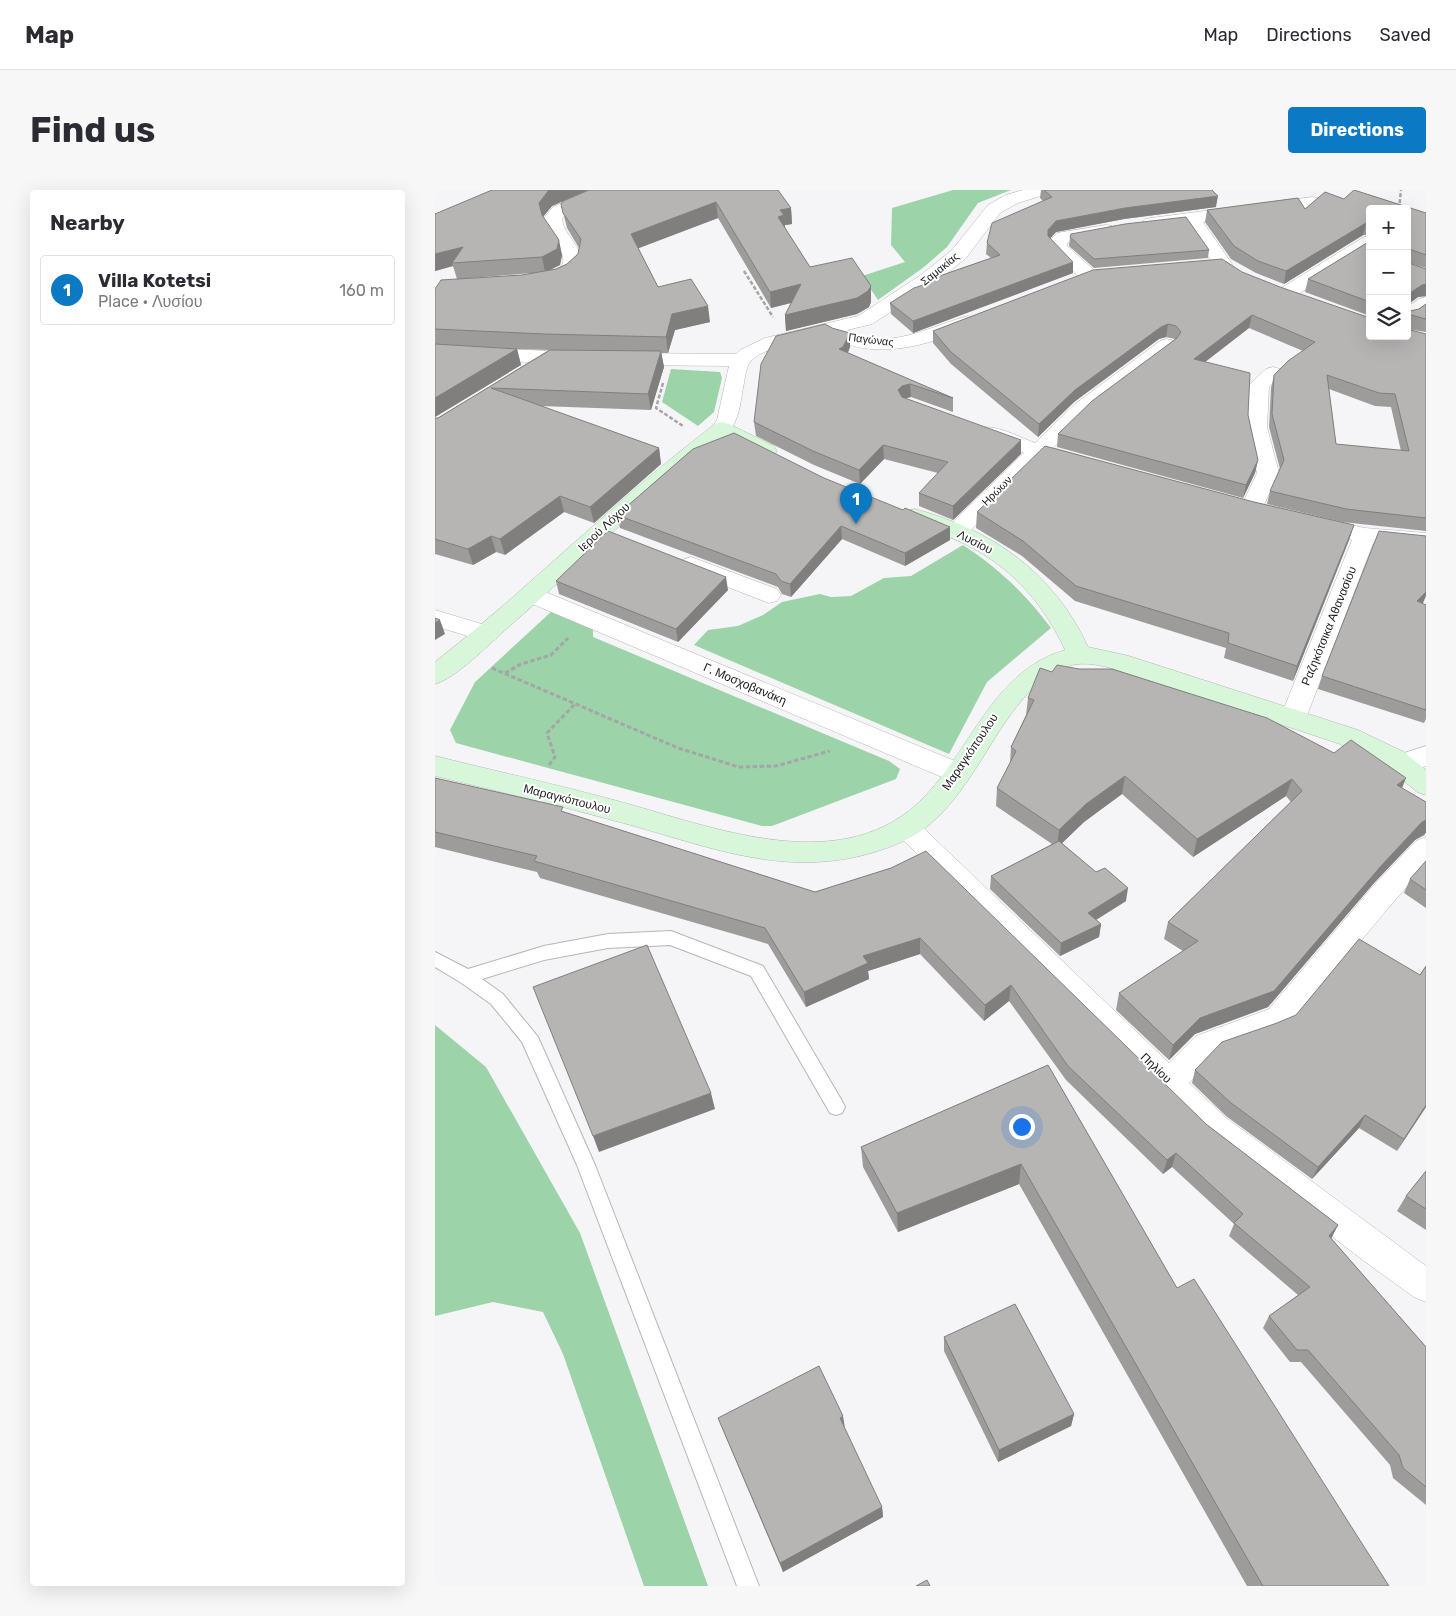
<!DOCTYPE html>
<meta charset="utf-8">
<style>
body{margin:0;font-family:Rubik,sans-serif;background:#f7f7f7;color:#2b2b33}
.controls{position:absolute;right:15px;top:15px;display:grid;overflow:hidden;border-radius:5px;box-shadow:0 5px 20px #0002}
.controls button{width:45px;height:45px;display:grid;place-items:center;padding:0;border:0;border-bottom:1px solid #e1e1e2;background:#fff;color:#2b2b33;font:25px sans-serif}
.you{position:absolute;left:586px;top:936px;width:18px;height:18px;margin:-12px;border:4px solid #fff;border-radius:50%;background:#1a73e8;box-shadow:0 0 0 8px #1a73e833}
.badge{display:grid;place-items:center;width:32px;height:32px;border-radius:50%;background:#0b79c3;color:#fff;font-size:16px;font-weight:700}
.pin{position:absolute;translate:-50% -41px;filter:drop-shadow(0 1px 2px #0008)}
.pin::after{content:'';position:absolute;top:26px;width:18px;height:15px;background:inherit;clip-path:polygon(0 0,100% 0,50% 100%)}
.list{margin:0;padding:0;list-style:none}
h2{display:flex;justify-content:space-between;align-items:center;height:65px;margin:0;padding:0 20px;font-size:21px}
h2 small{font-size:16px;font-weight:400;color:#7c7c81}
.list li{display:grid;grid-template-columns:32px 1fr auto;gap:15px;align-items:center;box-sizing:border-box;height:70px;margin:0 10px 10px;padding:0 10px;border:1px solid #e1e1e2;border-radius:5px}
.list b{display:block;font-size:19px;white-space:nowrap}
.list p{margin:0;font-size:16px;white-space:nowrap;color:#7c7c81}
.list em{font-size:16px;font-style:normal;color:#7c7c81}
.icon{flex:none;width:28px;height:28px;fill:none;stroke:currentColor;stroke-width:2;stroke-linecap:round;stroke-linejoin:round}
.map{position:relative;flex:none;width:991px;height:1396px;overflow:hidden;border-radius:5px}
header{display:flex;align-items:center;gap:30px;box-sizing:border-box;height:70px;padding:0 25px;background:#fff;border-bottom:1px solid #e1e1e2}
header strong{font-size:24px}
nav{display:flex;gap:28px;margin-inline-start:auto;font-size:18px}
.intro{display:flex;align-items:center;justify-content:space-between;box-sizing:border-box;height:120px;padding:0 30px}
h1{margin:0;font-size:35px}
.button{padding:12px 22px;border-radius:5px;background:#0b79c3;color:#fff;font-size:18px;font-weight:700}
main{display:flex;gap:30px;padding:0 30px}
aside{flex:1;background:#fff;border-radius:5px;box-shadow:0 5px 20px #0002}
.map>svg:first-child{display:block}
</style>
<header>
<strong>Map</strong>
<nav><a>Map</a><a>Directions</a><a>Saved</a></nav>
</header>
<div class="intro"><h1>Find us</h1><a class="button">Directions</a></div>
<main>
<aside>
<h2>Nearby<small></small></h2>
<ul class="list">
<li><span class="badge">1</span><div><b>Villa Kotetsi</b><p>Place · Λυσίου</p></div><em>160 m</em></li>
</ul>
</aside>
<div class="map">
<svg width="991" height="1396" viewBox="0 0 991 1396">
<rect width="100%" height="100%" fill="#f5f5f8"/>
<g fill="#9cd3a8">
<path d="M518 0H576L543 13 512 57 489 77 443 110 427 86 470 72 456 55 457 18Z"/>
<path d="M236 179 285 182 287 188 279 222 263 236 227 212Z"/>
<path d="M528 355C563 378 591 404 616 438L552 492 514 564 259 455 273 440 303 436 328 425 347 412 385 404 396 407 416 406 449 388 476 386Z"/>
<path d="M117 421 158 439V447L454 571 465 579 461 589 337 636H327L21 553 15 540 40 492Z"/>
<path d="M0 835 51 877 145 1043 273 1396H209L128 1164 108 1122 58 1112 0 1126Z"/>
</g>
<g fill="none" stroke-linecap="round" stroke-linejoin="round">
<defs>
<path id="service" d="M236 741 328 776 407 911 410 917 407 923 401 925 395 923 316 786 235 755 173 758 109 770 47 789 68 804 103 847 160 975 324 1396H302L142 975 87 852 56 814 25 792 0 777V762L33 779 109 756 173 744Z"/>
<g id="minor">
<path d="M158 0H182L179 4 130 25 127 29C129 50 167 71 133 88 124 92 117 96 107 94L105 90C110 82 123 82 127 75 134 62 110 43 109 28L118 17Z"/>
<path d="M588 0H615L612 4 583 13 565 23 531 68 500 93 437 134 412 140C451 163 495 136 533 126L540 128 543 132 540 136C492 155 440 173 392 145 375 149 324 158 315 172 310 179 310 190 308 198 305 215 304 229 294 242L287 244 280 242 277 238 282 230 294 176 190 175 183 173 180 169 183 165 190 163 301 164 305 160 330 148 423 126 486 85 517 60 553 15 571 5Z"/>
<path d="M878 7 884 8 887 12 884 16 768 32 797 74 795 78 788 80 781 78 751 34 716 38 710 37 707 33 710 29 716 28Z"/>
<path d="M671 35 677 36 680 40 677 44 632 53V56L661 82 663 86 661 90 654 92 647 90 614 57V52L622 43Z"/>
<path d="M935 46V59L857 108 850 110 843 108 841 104 843 100 929 47Z"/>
<path d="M991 107V122L979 130 972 132V117L984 109Z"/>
<path d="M732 149 739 151 742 155 739 159 654 222 618 258 647 266 650 271 647 276 639 278 607 269 529 347 521 349 513 347 510 342 513 337 589 263 545 248 542 243 545 238C561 234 584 247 600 253L640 214 725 151Z"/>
<path d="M0 156 140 162 147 164 150 168 147 172 140 174 0 168Z"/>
<path d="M838 177 845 179 848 183 834 197 832 237 844 283 827 319 824 324 816 326 808 324 805 319 822 283 812 237 814 195 831 179Z"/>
<path d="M881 328 930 338 991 343V357L938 353 871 528 867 534 858 537 849 534 845 528 917 350 873 340 870 335 873 330Z"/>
<path d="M256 367 342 399 346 405 342 411 334 413 248 380 245 375 248 370Z"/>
<path d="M96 396 532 576 536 583 532 590 523 593 514 590 88 410 84 404 88 398Z"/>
<path d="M0 420 60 438 64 444 60 450 52 452 0 436Z"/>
<path d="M991 556V576L966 584 957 581 953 574 957 567Z"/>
<path d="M471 627 480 630 734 873 761 846 834 819 940 694 981 651 991 647V676L960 710 854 837 837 845 782 864 754 893 790 927 991 1076V1112L979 1107 929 1071 768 947 462 644 458 637 462 630Z"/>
</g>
<g id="secondary">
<path d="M287 232 294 234 339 256 342 261 339 266C322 270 303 255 288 247 211 307 143 377 69 441 52 456 21 488 0 494V472C97 396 182 308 280 234Z"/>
<path d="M480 319C558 340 619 383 653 457L694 466 923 540 969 562 991 580V605L982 602 951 576 905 554 679 479C666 475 650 472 637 475 593 486 565 541 543 575 531 594 518 612 503 627 487 643 467 653 446 660 350 692 269 654 177 630 118 614 59 600 0 586V566C60 581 120 594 179 610 276 636 411 693 492 604 538 555 560 480 630 460 611 418 580 381 539 359 518 347 495 340 472 331L469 326 472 321Z"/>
</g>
</defs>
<use href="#service" stroke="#b6b6b9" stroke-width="2"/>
<use href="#minor" stroke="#b6b6b9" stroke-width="1"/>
<use href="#secondary" stroke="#b6b6b9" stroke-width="1"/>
<g stroke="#a5a5a7" stroke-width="2.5" stroke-dasharray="4 2" stroke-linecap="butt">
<path d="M964 19 966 0"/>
<path d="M309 81 338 127"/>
<path d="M228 193 221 218 248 236"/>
</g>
<g stroke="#a5a5a7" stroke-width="3" stroke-dasharray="4.5 2.5" stroke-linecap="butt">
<path d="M57 478 243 558 304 577 341 576 395 561"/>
<path d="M70 483 86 474 116 465 133 448"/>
<path d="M114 575 120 567 112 543 140 514"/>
</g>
<use href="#service" fill="#fff" fill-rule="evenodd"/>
<use href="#minor" fill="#fff" fill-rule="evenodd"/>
<use href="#secondary" fill="#d8f6da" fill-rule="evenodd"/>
</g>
<g fill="#9d9c9b" fill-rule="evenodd">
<path d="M153 0 117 16 108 27 127 65 125 75 115 80 121 79 132 74 143 64 144 58 132 38 126 14 154 0 356 18 357 34 350 35V38L375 77 436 112 434 117 422 124 351 141 350 125 356 113 336 118 283 28 203 58 223 97 275 132 240 140 233 163H226L229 177 216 220 105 216 224 258 226 274 159 333 129 322 70 365 61 362 38 375 0 364V228H3L114 160 82 159 86 175 0 227V99L22 89 18 76 0 81V24ZM97 83 87 85 25 89Z"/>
<path d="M606 0H777L781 17 689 29 621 42 615 48 638 83 478 143 456 124 455 113 490 95V91L556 68 551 64 552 53 608 11 605 8Z"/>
<path d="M919 0 991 23V78L974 73 991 79V106L983 107 975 113V121L984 119 991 114V142L972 139V19H935V45H928L849 94 821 83 796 69 770 32 772 20 863 8 870 19 890 2 909 9Z"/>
<path d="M635 47 774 60 773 68 659 78 634 56Z"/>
<path d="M935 51V126L870 102 873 89Z"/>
<path d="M807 82 935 146 991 144V341L907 332 832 314 835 301 845 279 834 237 836 198 839 185 868 161 814 138 770 172 813 225 823 270 820 283 808 308 622 257 623 244 740 149 731 147 724 149 639 212 603 247 516 174 498 153V141ZM894 199 940 216 956 217 966 261 901 254Z"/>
<path d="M415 143V157L413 163 518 208V222L476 207 470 208 586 264 518 330 484 316V303L503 283 449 269 425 294 379 275 321 246 319 232Z"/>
<path d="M258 259 515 350 470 376 407 349 356 407 347 404 343 397 185 338 182 325Z"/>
<path d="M819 312 919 335 914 350 858 491 789 468 791 458 640 411 587 366 541 338 542 322Z"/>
<path d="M121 391 293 400 243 452 124 404Z"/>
<path d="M988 413V414L991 415V529L989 533 883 499 887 486Z"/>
<path d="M593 508 899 563 967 598 990 645 980 650 939 693 833 817 760 844 734 870 681 820 684 803 748 761 729 749 733 732 856 612 851 606 758 667 687 604 649 632 627 653 691 711 661 730 666 734 664 747 625 766 555 699 556 686 617 654 561 616 562 598 575 573 576 557 591 525Z"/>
<path d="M0 588 129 622 380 702 456 678 771 934 903 1035 896 1048 991 1157V1315L958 1288 955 1275 866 1172H855L828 1138 834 1126 863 1105 794 1046 799 1034 737 977 728 984 631 890 574 811 549 831 485 764 433 781 434 789 371 817 333 754 105 688 102 682 0 657Z"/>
<path d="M991 671V718L969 703 975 689Z"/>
<path d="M991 776V917L962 961 924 938 877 989 791 926 757 893 760 880 985 785Z"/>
<path d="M613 875 742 1098 954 1396H812L584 994 463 1042 428 977 426 957Z"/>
<path d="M991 981V1040L962 1021 971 1006Z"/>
<path d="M509 1147 639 1224 636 1236 563 1272 509 1161Z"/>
<path d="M283 1228 447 1317 448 1327 348 1382Z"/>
</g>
<g fill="#807f7e">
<path d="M113 0H153L117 16 107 28 104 13Z"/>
<path d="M783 6 781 17 689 29 621 42 613 51V40L621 31 690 18Z"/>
<path d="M281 12 283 28 199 60 196 44Z"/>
<path d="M356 18 357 34 350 35V41L343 27 345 20Z"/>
<path d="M931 33 928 45 849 94 851 81Z"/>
<path d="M124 50 127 65 125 75 110 82 107 67Z"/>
<path d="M28 57 17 73 18 76 0 81V64Z"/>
<path d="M638 72V83L478 143V131Z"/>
<path d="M366 94 367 110 336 118 335 102Z"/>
<path d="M991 94V106L983 107 972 115 975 103 987 95Z"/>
<path d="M436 96V112L434 117 422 124 351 141 350 125Z"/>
<path d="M273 116 275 132 240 140 233 163 231 147 237 124Z"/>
<path d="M817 125 814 138 757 182 759 169Z"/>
<path d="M733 134 731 147 724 149 639 212 603 247 604 234 640 200 726 137Z"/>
<path d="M415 143V157L409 171 404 159Z"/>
<path d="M82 159 86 175 0 227V208Z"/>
<path d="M226 161 229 177 216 220 213 204Z"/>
<path d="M475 194 476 207 467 209 463 200 467 196Z"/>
<path d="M586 250V264L518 330V316Z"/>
<path d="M448 255 449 269 425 294 424 280Z"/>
<path d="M224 258 226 274 159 333 155 317Z"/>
<path d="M823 270 820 283 808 308 811 295Z"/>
<path d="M125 306 129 322 70 365 65 349Z"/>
<path d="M919 335 914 350 858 491 862 476Z"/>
<path d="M406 336 407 349 356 407 355 394Z"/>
<path d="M515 337V350L470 376V363Z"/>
<path d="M56 346 61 362 38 375 33 359Z"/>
<path d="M291 387 293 400 243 452 241 439Z"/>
<path d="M991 402V406L988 413 977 424 982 411Z"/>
<path d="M5 430 10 444 0 450V433Z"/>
<path d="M690 586 687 604 649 632 622 658 624 640 651 614Z"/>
<path d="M971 588 964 606 962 595Z"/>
<path d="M857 589 851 606 758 667 762 649Z"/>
<path d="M991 630V643L980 650 939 693 833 817 760 844 734 870 738 855 765 828 946 676 987 632Z"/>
<path d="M693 698 691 711 651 736 653 723Z"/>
<path d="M666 734 664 747 625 766 626 753Z"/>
<path d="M485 748V764L433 781 434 789 371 817 369 802 428 766Z"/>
<path d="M576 795 574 811 549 831 550 815Z"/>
<path d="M276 903 280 919 164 962 158 946Z"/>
<path d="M991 915V917L962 961 969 949Z"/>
<path d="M930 925 924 938 877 989 883 977Z"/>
<path d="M741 963 737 977 728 984 732 970Z"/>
<path d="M586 974 584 994 463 1042 462 1023Z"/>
<path d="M903 1035 896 1049 894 1046Z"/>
<path d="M639 1224 636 1236 563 1272 564 1260Z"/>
<path d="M408 1226 410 1238 405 1228Z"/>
<path d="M447 1317 448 1327 348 1382 345 1373Z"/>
</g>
<g fill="#b7b5b4" stroke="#807f7e" fill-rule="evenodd">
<path d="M57 0H114L104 13 107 25 124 50 122 59 107 67 17 73 28 57 0 64V24Z"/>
<path d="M154 0H343L356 18 345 20 349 25 343 27 375 77 417 68 436 96 433 101 422 108 350 125 366 94 335 102 281 12 196 44 223 97 256 89 273 116 237 124 231 147 109 144 0 139V99L6 90 87 85 121 79 132 74 143 64 146 49 128 23 126 14 128 11Z"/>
<path d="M609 0H777L783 6 690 18 621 31 613 40V46L638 72 478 131 455 113 479 98 491 94 490 91 565 65 552 53 557 33 617 7Z"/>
<path d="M919 0 991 23V65L974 59V73L991 79V94L987 95 975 103V121L984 119 991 114V129L976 125 974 131H972V19H935V32L931 33 851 81 823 71 799 56 772 20 863 8 870 19 890 2 909 9Z"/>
<path d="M751 27 774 60 659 69 635 47 636 44 690 34Z"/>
<path d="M935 51V112L873 89Z"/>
<path d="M787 69 807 82 845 97 935 128V146H972V139L991 144V328L911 319 835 301 849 270 837 224 839 185 853 171 880 152 817 125 759 169 815 183 813 225 823 270 811 295 623 244 657 211 742 148 746 142 741 136 733 134 726 137 640 200 604 234 516 162 498 141 658 80ZM892 185 944 203 960 204 974 261 901 254Z"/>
<path d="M390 134 397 138 415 143 408 157 404 159 518 208 475 194 467 196 463 200 467 207 586 250 518 316 484 303 513 272 448 255 424 280 378 261 319 232 326 174 341 146Z"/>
<path d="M0 154 82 159 0 208Z"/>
<path d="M115 160 226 161 213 204 56 198 224 258 155 317 125 306 65 349 56 346 33 359 0 349V228H3Z"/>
<path d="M299 243 389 288 468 320 470 318 515 337 470 363 406 336 355 394 346 391 341 384 182 325 258 259Z"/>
<path d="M610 256 819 312 919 335 862 476 793 453 794 443 641 396 588 351 542 322Z"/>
<path d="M173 341 291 387 241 439 121 391Z"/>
<path d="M944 341 991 346V402L982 411 991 415V520L887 486Z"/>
<path d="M0 428 5 430 0 433Z"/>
<path d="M622 475 644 479H677L832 528 899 563 916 550 971 588 962 595 991 612V630L987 632 946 676 839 801 765 828 738 855 684 803 763 751 733 732 867 601 857 589 762 649 690 586 651 614 624 640 562 598 581 561 576 557 599 510 593 508 605 478 617 482Z"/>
<path d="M0 588 128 617 126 621 380 702 456 678 491 661 771 934 903 1035 894 1046 991 1157V1297L968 1278 964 1265 873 1160H862L834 1126 875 1097 799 1033 808 1024 741 963 732 970 633 876 576 795 550 815 485 748 428 766 433 773 369 802 330 738 99 671 102 666 0 642Z"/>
<path d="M624 651 661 682 670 678 693 698 653 723 666 734 626 753 556 686Z"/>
<path d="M991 671V700L975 689Z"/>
<path d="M924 749 985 785 991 776V915L969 949 930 925 883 977 796 913 760 880 787 852 842 833 861 825Z"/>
<path d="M212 755 276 903 158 946 98 797Z"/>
<path d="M613 875 742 1098 759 1089 954 1396H828L586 974 462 1023 426 957Z"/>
<path d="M991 981V1019L971 1006Z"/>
<path d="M580 1114 639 1224 564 1260 509 1147Z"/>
<path d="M384 1176 408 1226 405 1228 447 1317 345 1373 283 1228Z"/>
<path d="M492 1390 495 1396H481Z"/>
</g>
<g text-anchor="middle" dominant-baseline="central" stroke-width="4" stroke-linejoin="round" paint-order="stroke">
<g font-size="11" fill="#1c1c1d" stroke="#fff">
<text transform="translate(505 79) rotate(-39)">Σαμακίας</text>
<text transform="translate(436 150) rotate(7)">Παγώνας</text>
<text transform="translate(562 301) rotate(-45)">Ηρώων</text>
</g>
<g font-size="12" fill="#1c1c1d" stroke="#fff">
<text transform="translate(169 337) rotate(-43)">Ιερού Λόχου</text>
<text transform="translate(540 352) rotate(27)">Λυσίου</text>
<text transform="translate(894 436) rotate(-68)">Ραζηκότσικα Αθανασίου</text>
<text transform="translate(310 494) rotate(23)">Γ. Μοσχοβανάκη</text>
<text transform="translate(535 562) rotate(-56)">Μαραγκόπουλου</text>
<text transform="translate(132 609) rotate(14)">Μαραγκόπουλου</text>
<text transform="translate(721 878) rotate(44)">Πηλίου</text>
</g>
</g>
</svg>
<div class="controls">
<button>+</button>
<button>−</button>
<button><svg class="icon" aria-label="layers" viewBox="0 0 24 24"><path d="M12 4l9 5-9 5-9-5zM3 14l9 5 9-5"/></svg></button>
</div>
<div class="you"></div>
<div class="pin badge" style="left:421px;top:334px">1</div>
</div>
</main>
